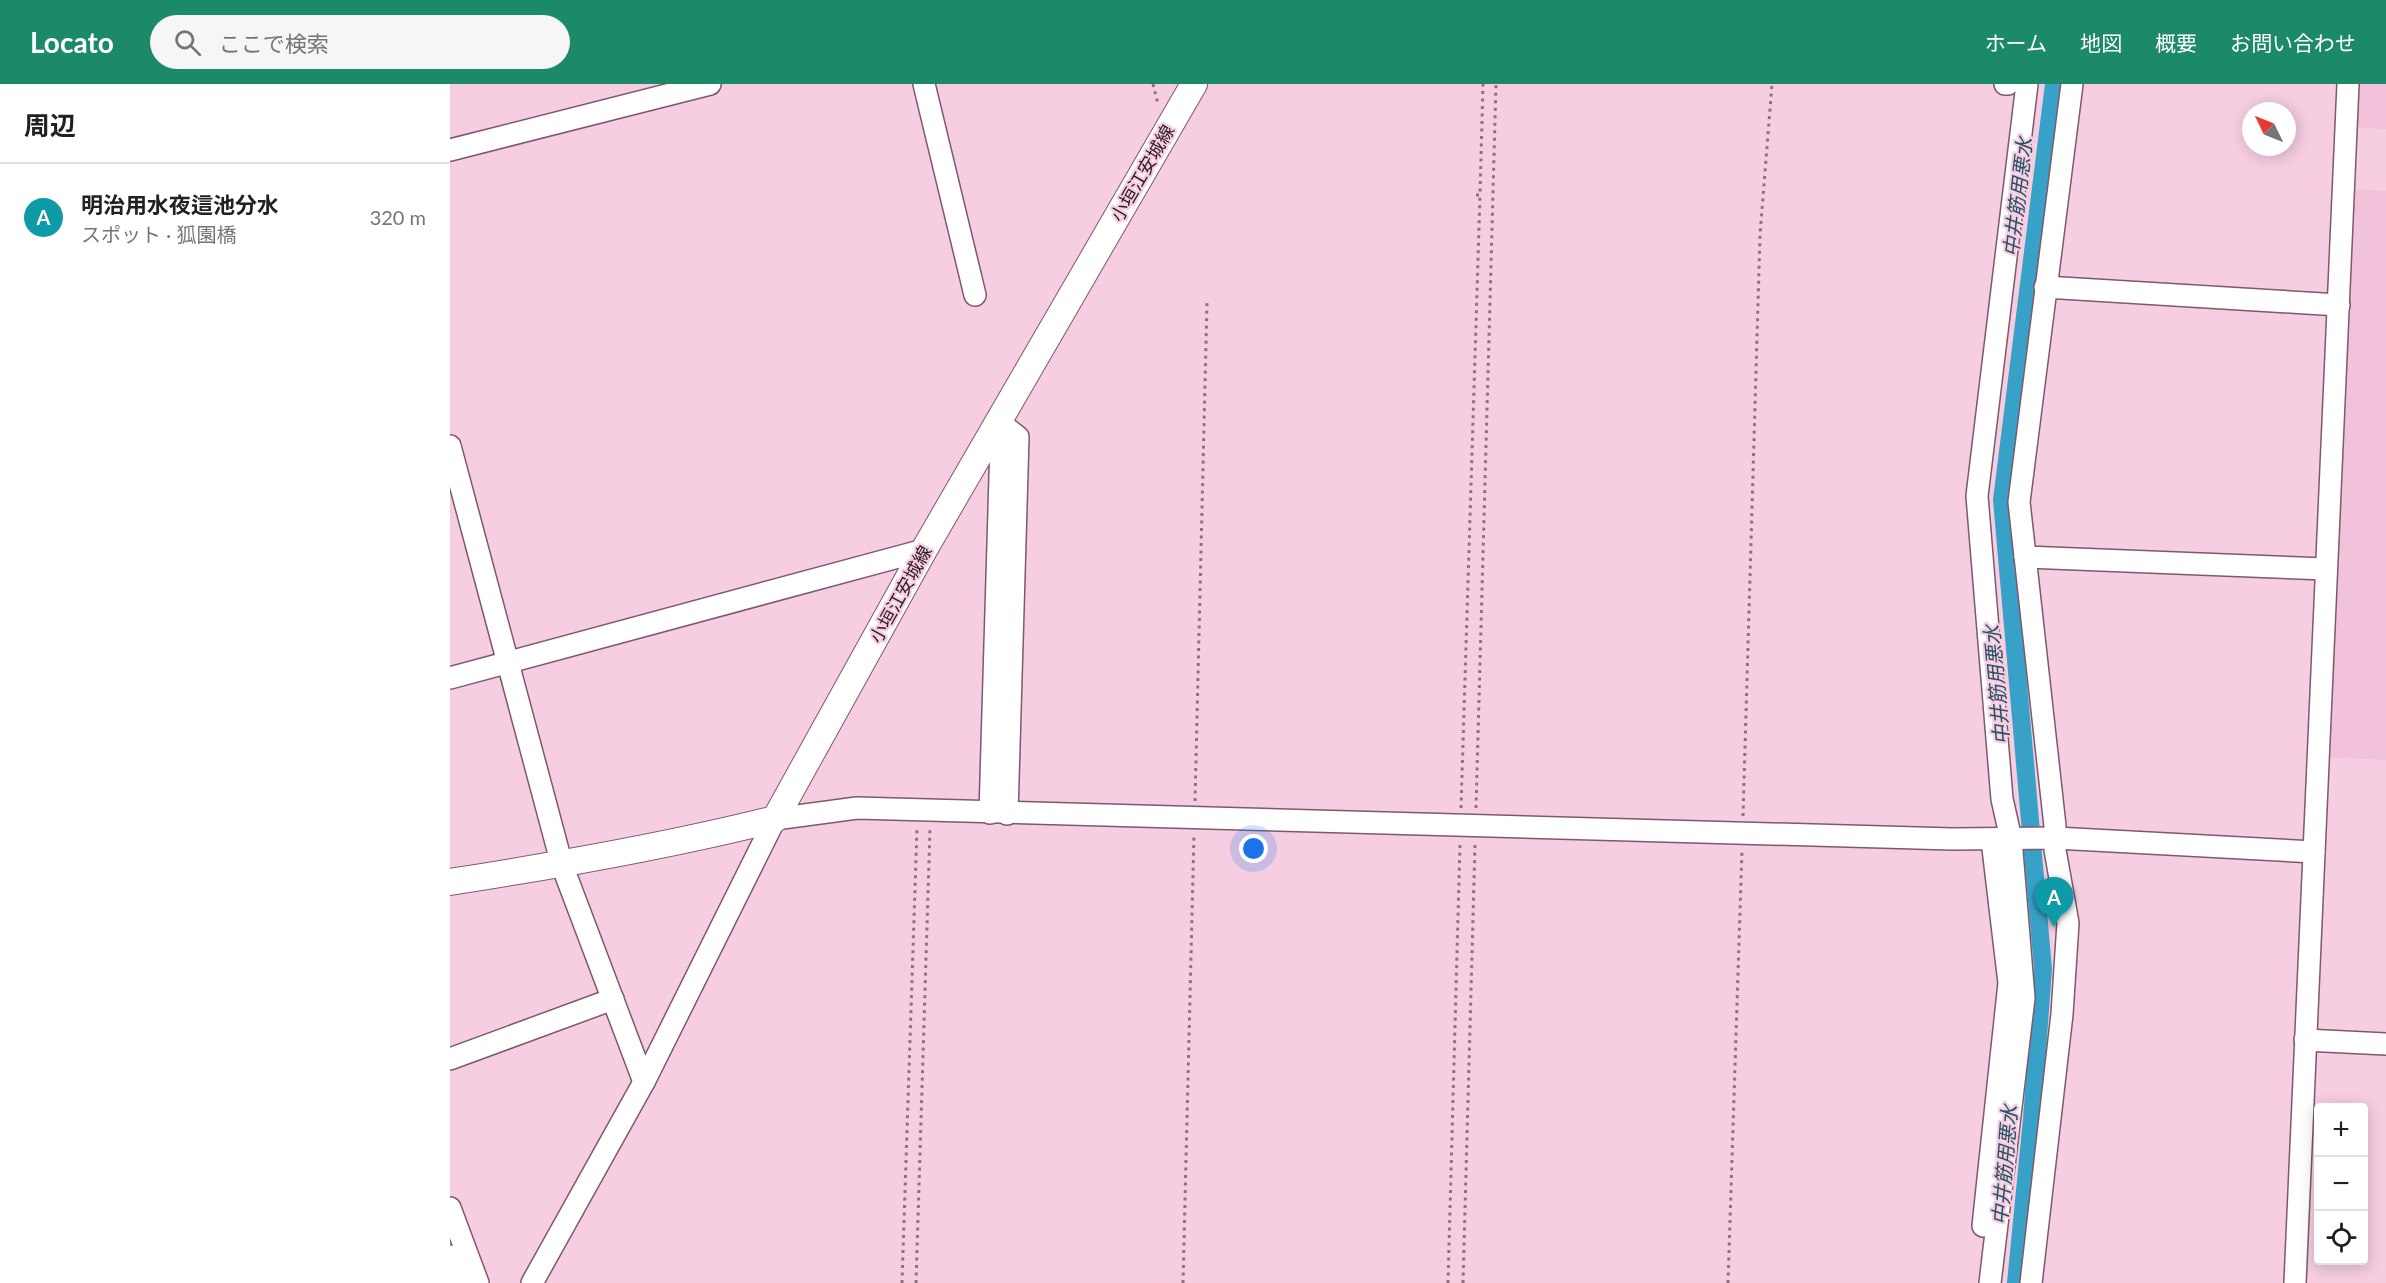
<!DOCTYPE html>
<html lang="ja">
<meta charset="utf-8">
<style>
body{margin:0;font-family:Lato,"Noto Sans JP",sans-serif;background:#f6f6f6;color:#202124}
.controls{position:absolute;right:18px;bottom:18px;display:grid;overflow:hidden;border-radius:6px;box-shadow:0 3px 15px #0003}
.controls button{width:54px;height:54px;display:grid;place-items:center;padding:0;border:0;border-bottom:2px solid #e0e0e0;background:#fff;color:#202124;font:30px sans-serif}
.compass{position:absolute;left:1792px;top:18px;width:54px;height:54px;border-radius:50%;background:#fff;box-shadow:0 3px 15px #0003;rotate:313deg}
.you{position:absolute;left:804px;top:765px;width:21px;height:21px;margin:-15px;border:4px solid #fff;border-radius:50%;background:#1a73e8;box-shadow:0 0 0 9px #1a73e833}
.badge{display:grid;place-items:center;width:39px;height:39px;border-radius:50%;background:#1c8a68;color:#fff;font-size:20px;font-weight:700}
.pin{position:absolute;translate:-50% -50px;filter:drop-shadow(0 2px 3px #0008)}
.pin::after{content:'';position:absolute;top:32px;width:21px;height:18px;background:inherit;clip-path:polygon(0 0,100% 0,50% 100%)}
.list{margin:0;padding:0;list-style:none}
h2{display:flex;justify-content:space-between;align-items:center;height:78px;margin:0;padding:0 24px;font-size:26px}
h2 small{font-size:20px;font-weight:400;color:#757577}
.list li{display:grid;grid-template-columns:39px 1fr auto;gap:18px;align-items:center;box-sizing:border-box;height:108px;padding:0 24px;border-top:2px solid #e0e0e0}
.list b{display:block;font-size:22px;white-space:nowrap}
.list p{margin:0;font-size:20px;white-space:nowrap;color:#757577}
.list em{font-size:20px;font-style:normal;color:#757577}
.icon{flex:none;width:33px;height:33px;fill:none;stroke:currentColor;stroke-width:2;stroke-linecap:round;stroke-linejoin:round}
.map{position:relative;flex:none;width:1936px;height:1199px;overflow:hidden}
header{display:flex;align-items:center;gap:36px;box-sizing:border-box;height:84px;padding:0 30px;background:#1c8a68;color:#fff}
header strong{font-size:28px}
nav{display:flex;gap:33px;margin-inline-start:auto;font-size:21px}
.search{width:420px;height:54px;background:#f6f6f6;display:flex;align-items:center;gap:15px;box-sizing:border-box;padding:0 21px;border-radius:33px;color:#757577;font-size:22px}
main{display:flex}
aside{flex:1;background:#fff}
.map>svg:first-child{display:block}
</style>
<header>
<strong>Locato</strong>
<div class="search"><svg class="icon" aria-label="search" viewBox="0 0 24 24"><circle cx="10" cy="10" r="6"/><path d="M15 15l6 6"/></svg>ここで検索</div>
<nav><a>ホーム</a><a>地図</a><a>概要</a><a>お問い合わせ</a></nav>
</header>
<main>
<aside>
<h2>周辺<small></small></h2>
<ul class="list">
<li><span class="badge" style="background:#0f9aa8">A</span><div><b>明治用水夜這池分水</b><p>スポット · 狐園橋</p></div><em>320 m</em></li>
</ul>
</aside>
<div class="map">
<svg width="1936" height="1199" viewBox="0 0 1936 1199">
<rect width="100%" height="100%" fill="#f6cde1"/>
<g fill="#f2c1da">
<path d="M1904 0H1936V45L1903 43Z"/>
<path d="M1900 105 1936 107V676L1874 673Z"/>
</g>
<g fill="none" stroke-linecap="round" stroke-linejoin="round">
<path stroke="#37a1c8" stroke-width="18" d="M1566 1199 1582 1035 1593 885 1552 416 1604 0"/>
<defs>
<g id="minor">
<path d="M474 0 525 211"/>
<path d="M1555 0H1558"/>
<path d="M0 66 260 0"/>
<path d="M1595 203 1889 221"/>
<path d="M549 338 568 353 557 730"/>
<path d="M0 362 112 781 194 998"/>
<path d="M1575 473 1876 485"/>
<path d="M0 594 474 466"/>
<path d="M540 729 551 359 549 338"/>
<path d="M1855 956 1936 960"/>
<path d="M0 975 163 915"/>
<path d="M0 1124 28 1199"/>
<path d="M1533 1142 1559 899 1542 756"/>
<path d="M0 1172 10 1199"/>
<path d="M82 1199 194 998 325 735 407 724 1502 755 1606 754 1864 768"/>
<path d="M1540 1199 1574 914 1561 755 1552 715 1527 412 1577 0"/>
<path d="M1581 1199 1612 930 1618 839 1605 766V742L1569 418 1622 0"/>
<path d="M1845 1199 1898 0"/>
</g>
<path id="major" d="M0 798C109 781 218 762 325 735L474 466 744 0"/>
</defs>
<use href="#minor" stroke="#7d596b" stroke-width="24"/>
<use href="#major" stroke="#7d596b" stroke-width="28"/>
<g stroke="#8e7280" stroke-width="3" stroke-dasharray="3 4.5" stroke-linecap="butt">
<path d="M703 0 708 20"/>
<path d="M1026 111H1030L1033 0"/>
<path d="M745 717 757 218"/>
<path d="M1011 724 1030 111"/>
<path d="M1026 724 1046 0"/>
<path d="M1293 732 1310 151 1322 0"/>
<path d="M452 1199 467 744"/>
<path d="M466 1199 480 744"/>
<path d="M733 1199 744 750"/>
<path d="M998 1199 1010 760"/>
<path d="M1013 1199 1025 761"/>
<path d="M1278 1199 1292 766"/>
</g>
<use href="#minor" stroke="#fff" stroke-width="21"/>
<use href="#major" stroke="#fff" stroke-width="26"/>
</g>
<g text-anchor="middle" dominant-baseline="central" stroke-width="4.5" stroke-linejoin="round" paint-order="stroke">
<g font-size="18" fill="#291a22" stroke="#f6cde1">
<text transform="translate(692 89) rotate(-60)">小垣江安城線</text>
<text transform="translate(450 510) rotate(-61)">小垣江安城線</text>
</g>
<g font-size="20" font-style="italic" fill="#255162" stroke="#f6cde1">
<text transform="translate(1567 113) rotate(-83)">中井筋用悪水</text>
<text transform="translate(1546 601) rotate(-95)">中井筋用悪水</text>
<text transform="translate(1554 1081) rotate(-85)">中井筋用悪水</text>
</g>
</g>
</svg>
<div class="controls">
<button>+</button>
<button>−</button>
<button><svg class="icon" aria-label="locate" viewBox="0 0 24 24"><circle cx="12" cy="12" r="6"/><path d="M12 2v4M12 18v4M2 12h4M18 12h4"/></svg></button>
</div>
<svg class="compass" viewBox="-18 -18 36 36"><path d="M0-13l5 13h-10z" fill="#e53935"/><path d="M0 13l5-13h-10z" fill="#757577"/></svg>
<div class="you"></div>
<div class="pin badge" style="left:1604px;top:843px;background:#0f9aa8">A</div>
</div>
</main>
